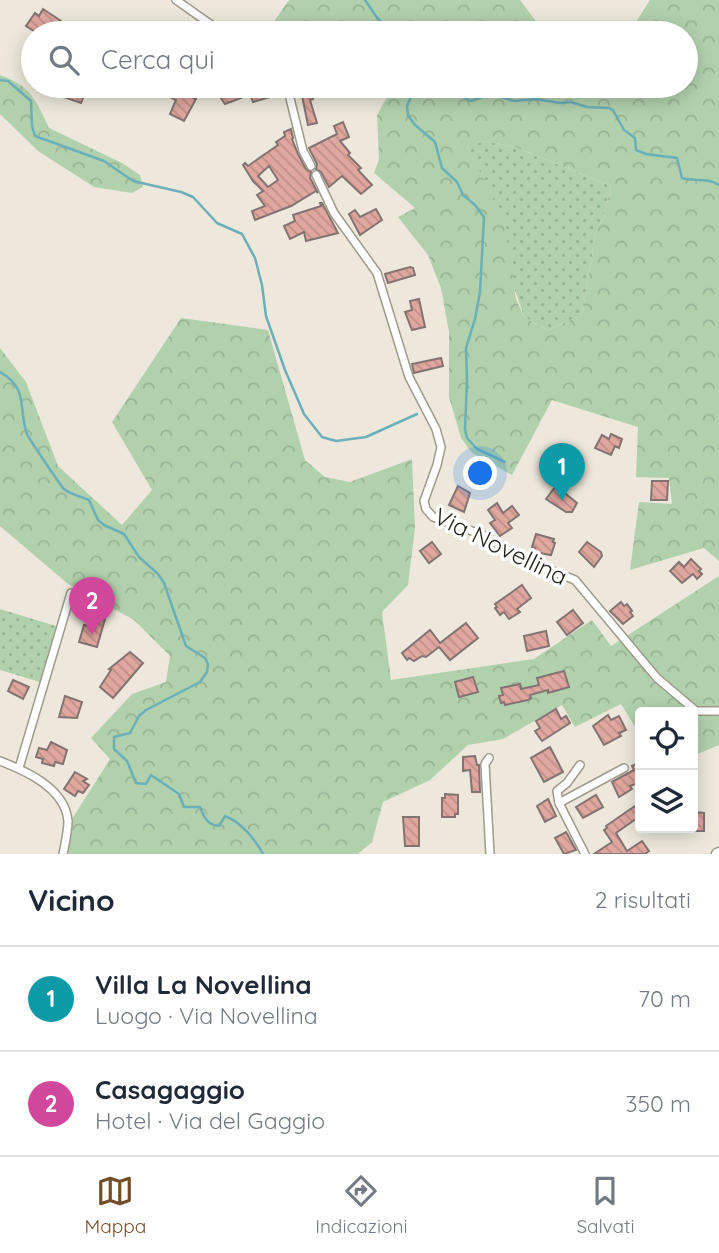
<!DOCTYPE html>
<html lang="it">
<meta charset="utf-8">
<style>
body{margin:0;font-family:Quicksand,sans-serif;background:#f6f6f7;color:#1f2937}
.controls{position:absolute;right:21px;bottom:21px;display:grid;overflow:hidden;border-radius:7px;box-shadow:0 4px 18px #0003}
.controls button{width:63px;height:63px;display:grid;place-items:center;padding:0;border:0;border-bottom:2px solid #e0e1e3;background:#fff;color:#1f2937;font:35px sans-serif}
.you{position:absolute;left:481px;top:474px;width:24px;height:24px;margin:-18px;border:5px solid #fff;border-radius:50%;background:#1a73e8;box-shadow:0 0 0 10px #1a73e833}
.badge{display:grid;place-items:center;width:46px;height:46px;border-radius:50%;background:#724e28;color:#fff;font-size:23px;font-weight:700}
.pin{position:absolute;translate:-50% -58px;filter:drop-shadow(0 2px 4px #0008)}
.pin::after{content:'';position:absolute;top:37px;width:24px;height:21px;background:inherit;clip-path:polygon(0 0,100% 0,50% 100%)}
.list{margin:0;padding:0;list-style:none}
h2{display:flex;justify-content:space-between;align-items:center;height:91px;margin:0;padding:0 28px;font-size:30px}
h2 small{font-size:23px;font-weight:400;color:#747a83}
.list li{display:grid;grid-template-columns:46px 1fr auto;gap:21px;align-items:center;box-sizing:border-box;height:105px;padding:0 28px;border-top:2px solid #e0e1e3}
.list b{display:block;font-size:26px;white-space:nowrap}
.list p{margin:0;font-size:23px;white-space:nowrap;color:#747a83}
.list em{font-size:23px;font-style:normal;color:#747a83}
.icon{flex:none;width:38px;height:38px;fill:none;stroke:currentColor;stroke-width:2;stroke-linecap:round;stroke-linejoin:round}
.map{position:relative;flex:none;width:719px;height:854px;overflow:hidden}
.search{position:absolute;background:#fff;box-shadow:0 4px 18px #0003;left:21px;right:21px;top:21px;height:77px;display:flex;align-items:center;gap:18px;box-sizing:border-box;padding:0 24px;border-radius:38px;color:#747a83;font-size:26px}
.sheet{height:301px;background:#fff}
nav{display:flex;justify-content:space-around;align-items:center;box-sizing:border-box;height:98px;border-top:2px solid #e0e1e3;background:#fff;font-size:19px;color:#747a83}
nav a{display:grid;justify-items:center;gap:4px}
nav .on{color:#724e28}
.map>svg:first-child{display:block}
</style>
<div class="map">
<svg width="719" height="854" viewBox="0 0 719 854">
<defs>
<pattern id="green-dots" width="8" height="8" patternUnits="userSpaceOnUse" patternTransform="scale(1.75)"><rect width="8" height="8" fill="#b1d1ad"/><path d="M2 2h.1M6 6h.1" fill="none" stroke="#98b394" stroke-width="1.8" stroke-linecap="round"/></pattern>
<pattern id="forest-crowns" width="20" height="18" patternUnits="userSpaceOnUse" patternTransform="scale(1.75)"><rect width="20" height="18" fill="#b1d1ad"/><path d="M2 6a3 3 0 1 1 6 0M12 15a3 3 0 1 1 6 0" fill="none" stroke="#98b394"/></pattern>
<pattern id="building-back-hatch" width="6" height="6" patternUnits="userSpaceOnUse" patternTransform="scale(1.75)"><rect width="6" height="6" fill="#e0a79e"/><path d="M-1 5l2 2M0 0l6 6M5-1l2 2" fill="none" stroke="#c08f88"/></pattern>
</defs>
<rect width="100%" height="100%" fill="#ede8db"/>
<g fill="url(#green-dots)">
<path d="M486 141 515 147 611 186 604 217 596 232 582 315 548 330 524 317 467 146Z"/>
<path d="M0 609 56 626 40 682 0 670Z"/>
</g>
<g fill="url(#forest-crowns)" fill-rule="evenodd">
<path d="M289 0H520L538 24 553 33H266Z"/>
<path d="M650 0H719V561L704 548 630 570 639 502 672 504 669 478 636 477 638 427 552 400 512 475 472 453 461 438 449 397V332L441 288 428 255 398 217 415 208 374 173 379 159 377 115 393 86H686V33H629ZM486 141 515 147 611 186 604 217 596 232 582 315 548 330 524 317 516 299 504 218 467 147Z"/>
<path d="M0 75C31 86 36 100 49 128L122 163 140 175 143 187 132 193 94 187 38 151 0 114Z"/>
<path d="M181 318 268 330 305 460 325 477 350 482 412 459 415 528 408 585 382 612 391 680 534 659 592 620 611 646 719 576V745L693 756V712H640V735L621 704 575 727 562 705 503 739 468 745 430 780 383 802 372 842 358 854H68L72 819 110 759 91 738 132 694 166 682 170 656 134 620 68 584 0 526V348L26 382 58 466 122 525 152 490 112 422Z"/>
</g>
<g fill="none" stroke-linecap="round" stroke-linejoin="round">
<g stroke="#6cafb9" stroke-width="2.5">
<path d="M365 0 378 19 396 33"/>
<path d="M0 80 8 81 31 101 32 126 35 136 104 161 133 181 181 192 193 197 217 223 242 234 255 258 262 285 266 316 285 370 304 414 322 437 336 441 366 437 417 414"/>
<path d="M433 86 411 97 407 106 408 115 414 124 435 142 442 168 457 182 463 195 475 205 484 217 480 292 475 319 466 348 467 382 465 429 467 438 477 449 505 462"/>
<path d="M469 86 464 97 471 101 492 94 514 101 536 99 560 103 571 102 587 107 609 108 613 110 624 130 635 138 636 150 646 154 677 158 682 178C695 182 707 177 719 185"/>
<path d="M0 372C29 388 18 409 27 434 29 439 61 486 64 489 70 494 82 497 89 500L98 520 104 525 124 534 139 557 158 574 164 583 186 646 205 658 208 664 207 672 200 682 146 710 139 716 130 733 114 737V749L127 761 136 783 146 784 151 775 179 794 184 807H200C204 817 207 825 219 826L225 816C241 822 255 839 263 854"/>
</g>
</g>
<g fill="url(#building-back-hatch)" stroke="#837472" stroke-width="2" fill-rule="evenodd">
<path d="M43 9 61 21 53 33H37L26 26 35 13 39 16Z"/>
<path d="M58 86 64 88 65 86H81L87 88 81 103 55 94Z"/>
<path d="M168 86H179L177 89 196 99 184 121 170 114 176 100 164 94Z"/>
<path d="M229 86H232L241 98 225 104 218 94Z"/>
<path d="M247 86H277L280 94 253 102Z"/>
<path d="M300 86H315L317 94 313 95V99L310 100 317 123 308 125Z"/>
<path d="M343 122 349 137 340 141 350 153 348 155 361 168 358 170 372 185 361 194 342 176 329 187 321 172 316 169 317 164 309 148 337 134 334 126Z"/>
<path d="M291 129 293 138 292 139 298 154 306 169 311 172 310 178 318 193 316 191 291 206 255 220 252 211 265 206 257 195 263 191 253 181 243 165 245 163 248 166 278 145 276 142 285 136 284 132ZM269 166 278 180 268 187 258 176Z"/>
<path d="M320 203H322L338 233 306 241 304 232 290 239 284 226 295 221 293 215 321 206Z"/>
<path d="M376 209 382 220 360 235 349 214 355 210 360 217Z"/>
<path d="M410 267 413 268 415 275 388 283 385 274Z"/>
<path d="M419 299 425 327 412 330 405 312 412 310 410 301Z"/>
<path d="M441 358 443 366 414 373 412 364Z"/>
<path d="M611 434 622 439 619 448 615 446 611 455 595 448 602 435 609 439Z"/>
<path d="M652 481H668L667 500H651Z"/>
<path d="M458 486 470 493 464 512 449 505Z"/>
<path d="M556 486 577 503 572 512H566L546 499Z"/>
<path d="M497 503 503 513 512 506 519 515 508 523 512 528 500 536 490 523 495 520 488 510Z"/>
<path d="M536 534 554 539 553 542 555 543 551 555 533 552 535 548 532 547Z"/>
<path d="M432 542 441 554 429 563 420 551Z"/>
<path d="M587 542 601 552 602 556 594 567 579 552Z"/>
<path d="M691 559 701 569 699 571 702 574 697 579 693 574 682 583 670 571 679 562 684 567Z"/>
<path d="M522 585 531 598 517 609 520 612 509 619 504 612 500 615 495 608 497 607 495 604Z"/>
<path d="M621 602 624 606 627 604 632 611 630 612 633 616 623 624 610 611Z"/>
<path d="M573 610 583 623 567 635 557 622Z"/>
<path d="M91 615 105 619 97 647 79 642 84 625 88 626Z"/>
<path d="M466 623 478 638 450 660 439 647 426 657 422 656 414 661 409 658 407 660 402 653 430 630 440 643Z"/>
<path d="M546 631 549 646 527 651 524 636Z"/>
<path d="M130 652 143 663 113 698 100 687 111 670 109 669Z"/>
<path d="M564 671 569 687 548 693V690L530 695 531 698 528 700 505 705 504 702 501 703 499 696 503 695 501 688 520 684 521 689 539 685 537 678Z"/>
<path d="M473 677 478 692 459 697 455 682Z"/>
<path d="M13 680 29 687 23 699 8 691Z"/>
<path d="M65 696 82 702 77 718 59 717Z"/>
<path d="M556 709 561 719 566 716 570 723 542 741 535 731 540 728 536 721Z"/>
<path d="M608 715 611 720 619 716 626 730 619 733 621 736 604 745 593 726Z"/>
<path d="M51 742 67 750 63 764 55 762 54 766 42 763 43 759 36 757 39 748 47 750Z"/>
<path d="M550 747 563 772 544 782 531 758Z"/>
<path d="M475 756 477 765H479L480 792H472L470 770 463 771V757Z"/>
<path d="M640 762V782L630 786 632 789 619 797 612 782 634 770 632 766Z"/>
<path d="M75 772 87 779 83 781 89 785 83 793 78 791 75 796 64 789Z"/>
<path d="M445 794 458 795V814H455V817H442V798H445Z"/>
<path d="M596 795 603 807 583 818 576 807Z"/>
<path d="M548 799 556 816 545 822 537 806Z"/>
<path d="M635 806 637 810 640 808V816L616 833 627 851 642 841 649 851 645 854H594L612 842 604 830 607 828 606 826Z"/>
<path d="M693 812 704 813V831H693Z"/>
<path d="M403 817H419V846H405Z"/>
<path d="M566 832 576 850 564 854 555 838Z"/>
</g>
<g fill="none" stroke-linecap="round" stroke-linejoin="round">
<defs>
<g id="street">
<path d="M176 0 223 33"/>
<path d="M287 86 303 151 311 166"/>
<path d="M316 175 334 213 377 273 409 377 436 429 441 447 437 465 424 501 426 509 433 517 486 536 515 556 575 580 657 678 696 711H719"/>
<path d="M489 758 485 764 490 854"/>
<path d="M0 761C26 771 65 788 68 821 68 831 65 844 63 854"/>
<path d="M19 768 71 593"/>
<path d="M559 803 557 791 567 783 580 765"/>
<path d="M585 854 559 803 624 768"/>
</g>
<path id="secondary" d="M717 854 719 853"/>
</defs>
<use href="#street" stroke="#9e9a8d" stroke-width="10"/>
<use href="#secondary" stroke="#9e9a8d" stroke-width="13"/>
<use href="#street" stroke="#fff" stroke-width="7"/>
<use href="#secondary" stroke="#fff" stroke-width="10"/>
</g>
<g text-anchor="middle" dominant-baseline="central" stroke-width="7" stroke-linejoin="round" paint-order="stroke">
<g font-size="24" fill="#201f1a" stroke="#fff">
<text transform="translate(501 546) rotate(26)">Via Novellina</text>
</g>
</g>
</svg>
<div class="controls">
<button><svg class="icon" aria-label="locate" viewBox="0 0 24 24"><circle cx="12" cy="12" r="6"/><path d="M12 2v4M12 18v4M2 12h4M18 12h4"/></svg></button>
<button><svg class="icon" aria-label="layers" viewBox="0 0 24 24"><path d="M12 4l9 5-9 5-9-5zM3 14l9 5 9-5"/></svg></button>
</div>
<div class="you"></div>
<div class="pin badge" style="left:562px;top:501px;background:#0f9aa8">1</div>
<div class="pin badge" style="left:92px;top:635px;background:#d1479c">2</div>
<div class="search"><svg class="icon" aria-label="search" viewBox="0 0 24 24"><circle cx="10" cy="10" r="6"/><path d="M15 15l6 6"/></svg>Cerca qui</div>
</div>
<section class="sheet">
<h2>Vicino<small>2 risultati</small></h2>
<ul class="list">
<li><span class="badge" style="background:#0f9aa8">1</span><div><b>Villa La Novellina</b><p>Luogo · Via Novellina</p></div><em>70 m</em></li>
<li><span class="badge" style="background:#d1479c">2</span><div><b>Casagaggio</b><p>Hotel · Via del Gaggio</p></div><em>350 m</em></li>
</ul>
</section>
<nav>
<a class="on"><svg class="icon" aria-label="map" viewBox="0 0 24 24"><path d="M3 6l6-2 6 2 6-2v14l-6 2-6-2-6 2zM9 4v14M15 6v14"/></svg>Mappa</a>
<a><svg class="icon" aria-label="directions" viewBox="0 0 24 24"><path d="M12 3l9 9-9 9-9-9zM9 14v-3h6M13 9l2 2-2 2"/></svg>Indicazioni</a>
<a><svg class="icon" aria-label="saved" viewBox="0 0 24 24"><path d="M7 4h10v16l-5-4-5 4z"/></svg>Salvati</a>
</nav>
